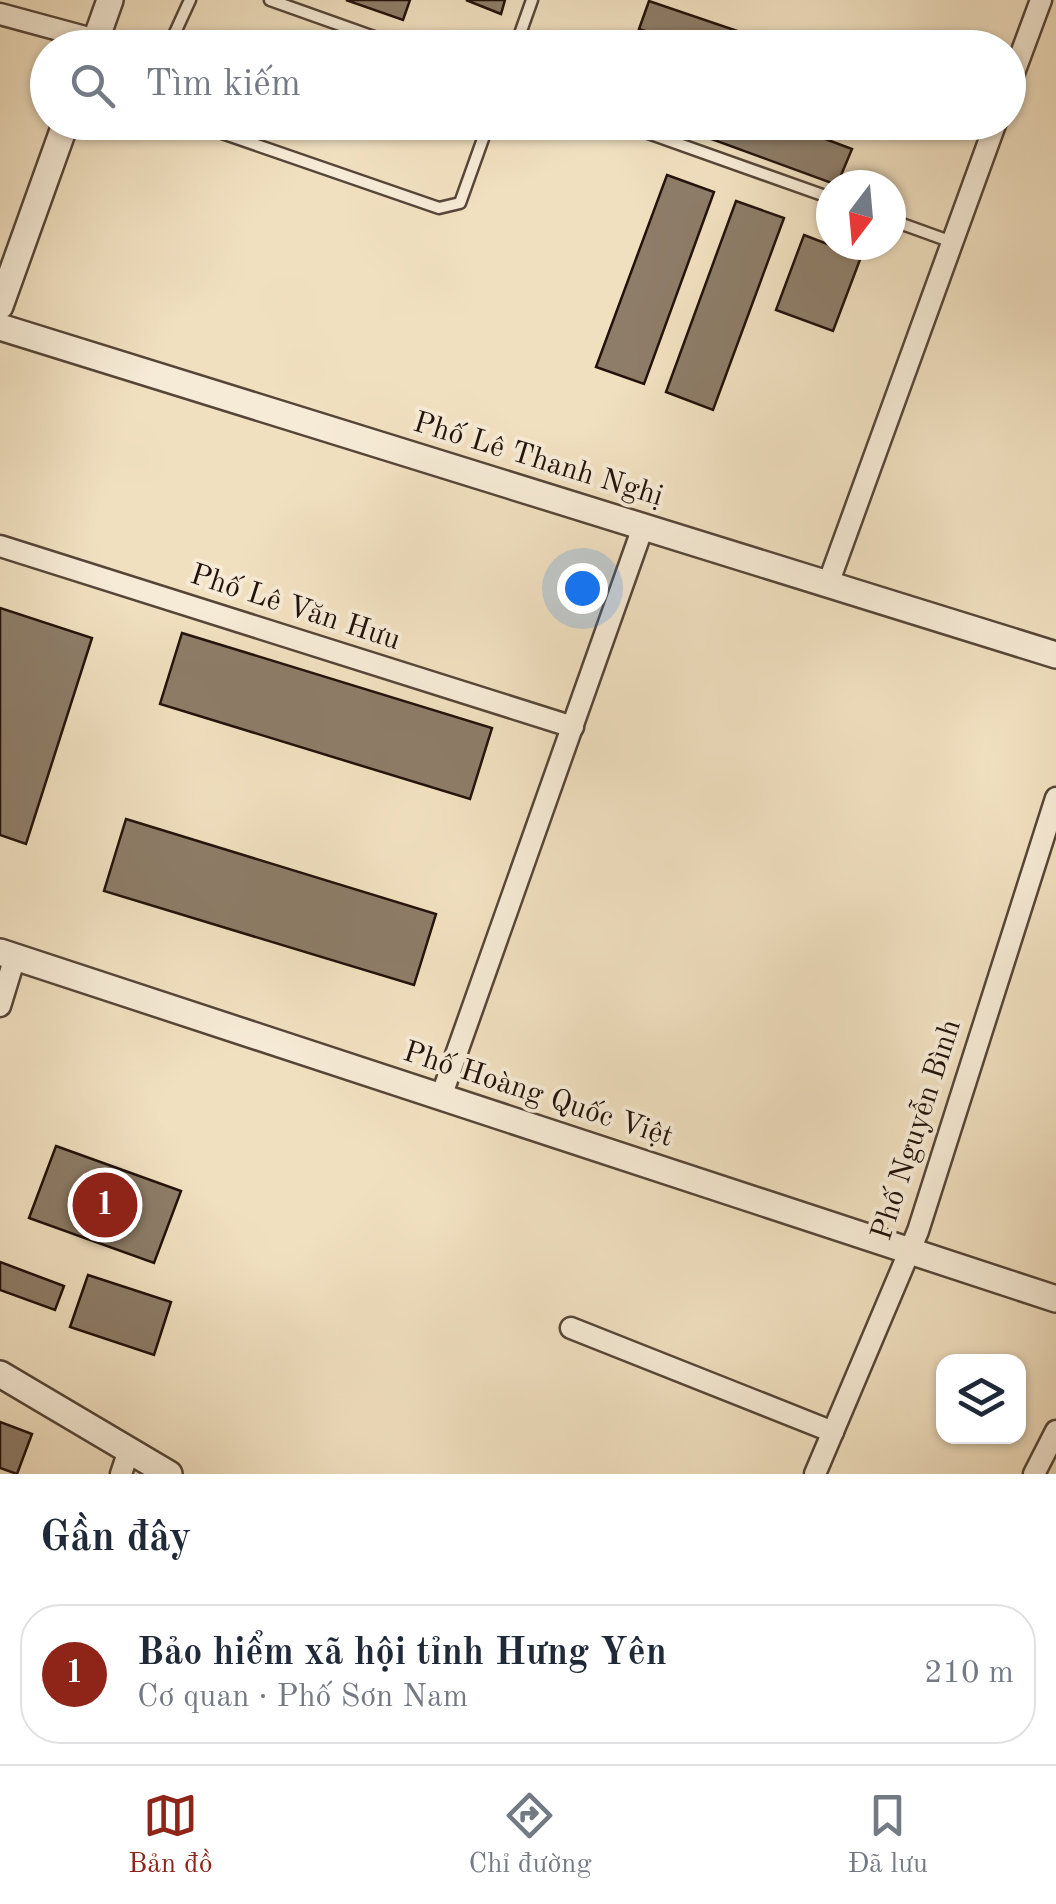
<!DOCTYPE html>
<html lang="vi">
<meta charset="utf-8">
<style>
body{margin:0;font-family:"Old Standard TT",serif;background:#f2f2f3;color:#1f2937}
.controls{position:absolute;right:30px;bottom:30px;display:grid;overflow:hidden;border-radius:20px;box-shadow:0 2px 8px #0004}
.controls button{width:90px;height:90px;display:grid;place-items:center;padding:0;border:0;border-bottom:2px solid #e0e1e3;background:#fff;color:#1f2937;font:50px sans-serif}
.compass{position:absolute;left:816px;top:170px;width:90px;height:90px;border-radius:50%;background:#fff;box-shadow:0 2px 8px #0004;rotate:196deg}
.you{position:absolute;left:582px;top:588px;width:35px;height:35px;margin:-25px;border:8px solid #fff;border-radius:50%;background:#1a73e8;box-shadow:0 0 0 15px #1a73e833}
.badge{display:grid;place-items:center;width:65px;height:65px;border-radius:50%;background:#8f2418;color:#fff;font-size:32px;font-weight:700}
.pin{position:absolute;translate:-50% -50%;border:5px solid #fff;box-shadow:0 2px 10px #0006}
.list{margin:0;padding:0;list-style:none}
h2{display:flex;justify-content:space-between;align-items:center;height:130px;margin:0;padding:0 40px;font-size:42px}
h2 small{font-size:32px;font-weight:400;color:#747a83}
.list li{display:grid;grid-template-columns:65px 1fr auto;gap:30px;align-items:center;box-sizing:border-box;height:140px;margin:0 20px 20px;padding:0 20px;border:2px solid #e0e1e3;border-radius:40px}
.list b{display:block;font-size:38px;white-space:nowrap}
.list p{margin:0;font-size:32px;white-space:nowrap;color:#747a83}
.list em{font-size:32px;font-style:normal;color:#747a83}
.icon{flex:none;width:55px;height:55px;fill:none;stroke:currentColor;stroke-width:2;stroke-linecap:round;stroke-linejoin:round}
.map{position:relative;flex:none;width:1056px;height:1474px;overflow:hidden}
.search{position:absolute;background:#fff;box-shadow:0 2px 8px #0004;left:30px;right:30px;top:30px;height:110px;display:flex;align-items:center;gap:25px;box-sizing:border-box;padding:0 35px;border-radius:55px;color:#747a83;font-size:38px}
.sheet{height:290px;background:#fff}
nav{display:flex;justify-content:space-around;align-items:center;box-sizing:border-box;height:140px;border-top:2px solid #e0e1e3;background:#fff;font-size:28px;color:#747a83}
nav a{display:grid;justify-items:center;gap:5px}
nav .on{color:#8f2418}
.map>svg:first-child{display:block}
</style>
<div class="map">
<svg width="1056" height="1474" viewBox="0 0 1056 1474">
<rect width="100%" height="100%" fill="#f1e0c0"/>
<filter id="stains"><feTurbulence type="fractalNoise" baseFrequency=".002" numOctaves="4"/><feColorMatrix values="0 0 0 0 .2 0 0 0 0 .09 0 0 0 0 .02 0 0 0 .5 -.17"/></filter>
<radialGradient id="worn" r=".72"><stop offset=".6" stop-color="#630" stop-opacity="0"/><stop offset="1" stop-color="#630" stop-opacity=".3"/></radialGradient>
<g fill="#8e7d69" stroke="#22120a" stroke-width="2.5">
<path d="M346 0H410L403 20Z"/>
<path d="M466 0H505L501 14Z"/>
<path d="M649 1 761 39 758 48H693L639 29Z"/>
<path d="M699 122H780L852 149 837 185 695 133Z"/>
<path d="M667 175 714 192 644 384 596 367Z"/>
<path d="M736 201 784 218 713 410 666 392Z"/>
<path d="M804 235 861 257 833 331 776 310Z"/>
<path d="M0 608 92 638 26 844 0 835Z"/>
<path d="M182 633 492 728 470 799 160 704Z"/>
<path d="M126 819 436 914 414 985 104 891Z"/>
<path d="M56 1146 181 1191 154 1263 29 1218Z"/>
<path d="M0 1262 64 1286 55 1310 0 1290Z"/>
<path d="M88 1275 171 1302 154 1355 70 1327Z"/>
<path d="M0 1422 32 1434 17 1474 0 1468Z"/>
</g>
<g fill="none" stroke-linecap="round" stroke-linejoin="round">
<defs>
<g id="service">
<path d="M270 0 405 48"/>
<path d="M168 48 190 0"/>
<path d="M515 48 532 0"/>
<path d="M190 122 439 208 460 203 489 122"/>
<path d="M617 122 831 198"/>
<path d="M891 220 952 242"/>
</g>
<g id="minor">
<path d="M0 14 96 40"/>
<path d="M1008 89 1041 0"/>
<path d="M0 546 573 727"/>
<path d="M828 584 996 122"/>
<path d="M0 1006 15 957"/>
<path d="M441 1097 643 527"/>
<path d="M571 1328 833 1432"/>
<path d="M121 1474 129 1450"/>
<path d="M815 1474 918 1231 1056 798"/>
<path d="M1034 1474 1056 1431"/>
</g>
<g id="tertiary">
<path d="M93 48 110 0"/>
<path d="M0 306 66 122"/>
<path d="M0 327 1056 655"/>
<path d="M0 952 1056 1299"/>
<path d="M0 1374 169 1474"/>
</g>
</defs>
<use href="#service" stroke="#564638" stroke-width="15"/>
<use href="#minor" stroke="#564638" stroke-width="25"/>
<use href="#tertiary" stroke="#564638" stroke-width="30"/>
<use href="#service" stroke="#f6ebd6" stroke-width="10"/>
<use href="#minor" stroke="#f6ebd6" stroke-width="20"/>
<use href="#tertiary" stroke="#f6ebd6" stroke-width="25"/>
</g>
<g text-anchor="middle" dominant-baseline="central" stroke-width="8" stroke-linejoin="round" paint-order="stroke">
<g font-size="30" fill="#22120a" stroke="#f6ebd6">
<text transform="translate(538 460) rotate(17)">Phố Lê Thanh Nghị</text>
<text transform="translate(295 608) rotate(18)">Phố Lê Văn Hưu</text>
<text transform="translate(538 1095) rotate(18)">Phố Hoàng Quốc Việt</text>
<text transform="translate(917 1130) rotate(-72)">Phố Nguyễn Bình</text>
</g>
</g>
<rect width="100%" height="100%" filter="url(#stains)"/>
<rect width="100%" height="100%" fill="url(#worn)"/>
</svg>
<div class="controls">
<button><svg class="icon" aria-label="layers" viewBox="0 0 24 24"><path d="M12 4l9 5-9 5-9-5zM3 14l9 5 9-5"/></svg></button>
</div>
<svg class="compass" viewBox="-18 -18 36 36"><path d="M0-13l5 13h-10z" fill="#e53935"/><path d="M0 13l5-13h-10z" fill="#747a83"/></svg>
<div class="you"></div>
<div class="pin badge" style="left:105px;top:1205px">1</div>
<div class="search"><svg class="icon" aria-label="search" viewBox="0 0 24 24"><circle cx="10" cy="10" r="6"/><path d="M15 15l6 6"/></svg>Tìm kiếm</div>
</div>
<section class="sheet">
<h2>Gần đây<small></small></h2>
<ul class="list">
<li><span class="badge">1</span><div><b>Bảo hiểm xã hội tỉnh Hưng Yên</b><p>Cơ quan · Phố Sơn Nam</p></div><em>210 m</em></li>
</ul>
</section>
<nav>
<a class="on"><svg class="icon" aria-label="map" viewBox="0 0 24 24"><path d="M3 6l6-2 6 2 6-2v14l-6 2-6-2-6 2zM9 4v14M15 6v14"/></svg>Bản đồ</a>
<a><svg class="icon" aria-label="directions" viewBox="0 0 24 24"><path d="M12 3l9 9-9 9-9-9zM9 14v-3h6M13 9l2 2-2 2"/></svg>Chỉ đường</a>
<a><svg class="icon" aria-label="saved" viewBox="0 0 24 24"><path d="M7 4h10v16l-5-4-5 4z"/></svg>Đã lưu</a>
</nav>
